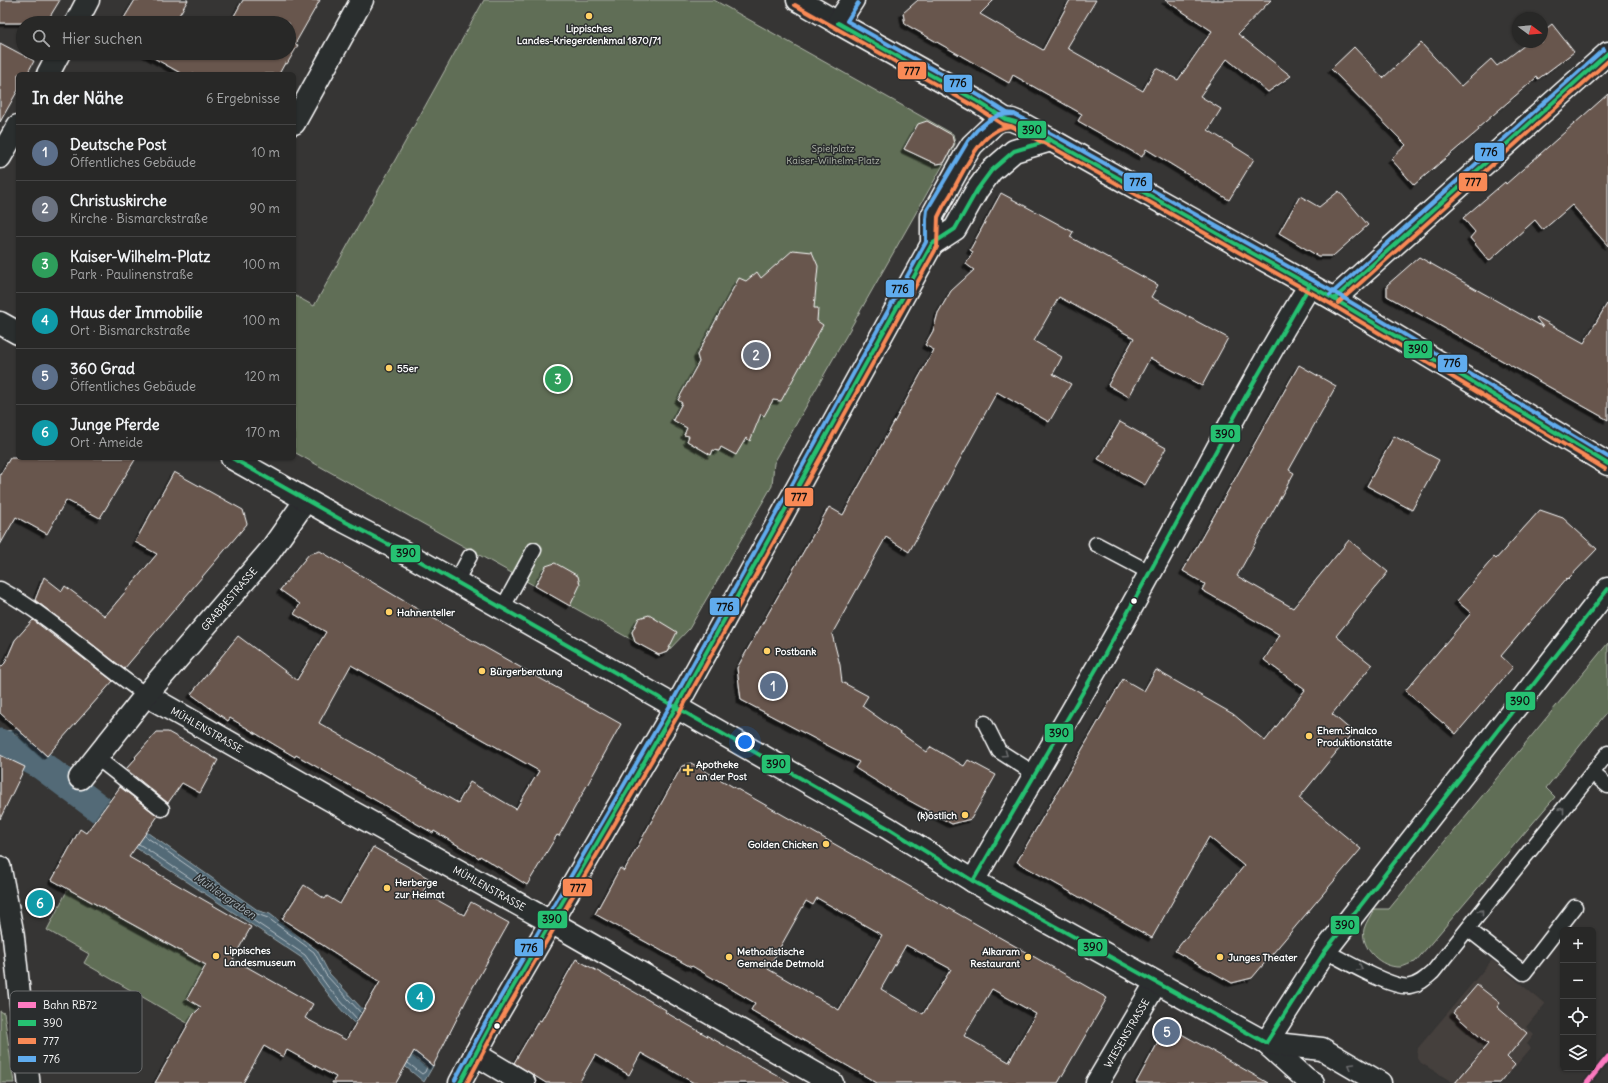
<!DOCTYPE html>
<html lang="de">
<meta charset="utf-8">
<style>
body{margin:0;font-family:Delius,sans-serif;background:#30302f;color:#f1f3f6}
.controls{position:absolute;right:12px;bottom:12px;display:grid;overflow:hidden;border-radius:6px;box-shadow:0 1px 3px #0004}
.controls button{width:36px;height:36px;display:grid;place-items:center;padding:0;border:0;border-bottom:1px solid #444;background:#282827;color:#f1f3f6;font:20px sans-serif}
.compass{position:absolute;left:1512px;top:12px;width:36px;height:36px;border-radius:50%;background:#282827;box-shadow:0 1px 3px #0004;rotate:106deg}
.you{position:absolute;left:745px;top:742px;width:14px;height:14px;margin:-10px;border:3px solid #fff;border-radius:50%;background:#1a73e8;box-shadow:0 0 0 6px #1a73e833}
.badge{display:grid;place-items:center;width:26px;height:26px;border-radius:50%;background:#8bbbb9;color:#fff;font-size:13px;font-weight:700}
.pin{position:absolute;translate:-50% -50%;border:2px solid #fff;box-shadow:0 1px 4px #0006}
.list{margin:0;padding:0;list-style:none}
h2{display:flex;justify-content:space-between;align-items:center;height:52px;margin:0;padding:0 16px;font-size:17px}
h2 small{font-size:13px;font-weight:400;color:#a5a6a7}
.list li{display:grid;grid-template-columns:26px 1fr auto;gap:12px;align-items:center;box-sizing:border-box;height:56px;padding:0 16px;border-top:1px solid #444}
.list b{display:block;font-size:15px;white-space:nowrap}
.list p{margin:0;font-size:13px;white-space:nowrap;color:#a5a6a7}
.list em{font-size:13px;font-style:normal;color:#a5a6a7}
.icon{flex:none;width:22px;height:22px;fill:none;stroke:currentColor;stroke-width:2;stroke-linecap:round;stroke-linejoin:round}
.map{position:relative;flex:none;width:1608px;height:1083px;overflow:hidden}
.search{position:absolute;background:#282827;box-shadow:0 1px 3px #0004;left:16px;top:16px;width:280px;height:44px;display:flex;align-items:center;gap:10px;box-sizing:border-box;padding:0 14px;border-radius:22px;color:#a5a6a7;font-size:15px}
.panel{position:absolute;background:#282827;box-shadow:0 1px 3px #0004;left:16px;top:72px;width:280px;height:388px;border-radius:6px}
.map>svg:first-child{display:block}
</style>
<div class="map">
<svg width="1608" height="1083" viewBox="0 0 1608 1083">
<defs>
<filter id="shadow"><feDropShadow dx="-3.5" dy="3.5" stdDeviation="0" flood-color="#0009"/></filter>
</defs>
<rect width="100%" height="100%" fill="#363534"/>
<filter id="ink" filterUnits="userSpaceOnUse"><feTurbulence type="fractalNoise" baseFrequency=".025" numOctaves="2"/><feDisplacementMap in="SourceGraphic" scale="8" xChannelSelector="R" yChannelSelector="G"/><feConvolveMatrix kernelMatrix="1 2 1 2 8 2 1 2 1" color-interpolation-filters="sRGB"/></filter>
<g filter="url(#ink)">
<path fill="#453f3c" d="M1492 960 1545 1004 1526 1027 1534 1035 1527 1044 1531 1048 1501 1083H1454L1421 1063 1417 1057 1418 1048Z"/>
<g fill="#606e56" stroke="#b0b6aa">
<path d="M484 0H714L953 134 955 144 774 463 772 486 689 629 667 652 659 655 294 452V295L314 306Z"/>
<path d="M1608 643V711L1546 788 1555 797 1415 962C1410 963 1404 967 1400 967 1381 968 1360 948 1364 929 1366 922 1371 915 1374 909H1389Z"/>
<path d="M68 889 206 966 187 998 199 1006 189 1024 84 963 89 954 47 930Z"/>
<path d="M0 1011 4 1013 14 1083H0Z"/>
</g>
<g fill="#526a77" stroke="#97a6ad">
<path d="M18 730 46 757 34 772 0 755V731Z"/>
<path d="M101 800 259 911 270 914 317 950 329 973 365 1012 433 1066 424 1082C398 1060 371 1040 347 1016 330 998 316 978 302 958L88 816Z"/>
</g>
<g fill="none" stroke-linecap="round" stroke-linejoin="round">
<g stroke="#bac3c9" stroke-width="1">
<path d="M0 735 17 734 40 758 32 766 0 752"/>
<path d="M0 741 15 739 33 756V758L31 760 5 748 0 747"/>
<path d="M145 836 257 914 268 918 314 952 326 975 361 1013"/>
<path d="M139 844 305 955 328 987 357 1019"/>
<path d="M408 1063 422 1074 425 1072 427 1067 413 1056"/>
</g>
<path stroke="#526a77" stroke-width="29" d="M0 743 41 765 128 830"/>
</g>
<g fill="#67574e" stroke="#fff" fill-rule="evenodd" filter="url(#shadow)">
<path d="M0 0H60L46 23H0Z"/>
<path d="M135 0H188L175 22 177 23H121Z"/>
<path d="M243 0H320L295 44 298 45 287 64 285 63 279 74H182L145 53H289V23H230Z"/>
<path d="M918 0H994L980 14 1043 50 1070 0H1096L1067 48 1143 91 1156 68 1178 80 1212 31 1165 0H1271L1238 34 1291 76 1268 92 1227 59 1200 96 1221 109 1208 130 1254 159 1229 200 1146 149 1142 157 1078 121 1082 114 1013 75 1009 83 905 24 903 13Z"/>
<path d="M1552 24 1574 52 1538 79 1537 77 1478 128 1479 130 1414 185 1391 159 1406 145 1331 69 1354 47 1383 78 1421 43 1461 86 1491 59 1497 66 1529 42H1542V32Z"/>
<path d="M0 43 34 61 27 74H18V90L0 122Z"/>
<path d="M1608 94V246L1572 205 1543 230 1535 220 1489 261 1470 238 1475 232 1463 218 1505 182 1506 184Z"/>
<path d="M927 121 952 135 954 144 944 163 936 164 904 149 918 124Z"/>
<path d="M1339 191 1368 225 1333 256H1318L1279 233 1300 196 1319 207Z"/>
<path d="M1001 193 1073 232 1070 237 1158 285 1151 297 1228 338 1202 386 1150 358 1129 397 1108 385 1134 338 1059 297 1034 341 1062 357 1053 374 1071 384 1049 422 997 392 909 552 886 537 832 634 840 665 842 682 868 696 862 706 927 752 931 747 964 766 968 760 996 775 971 819 952 824 897 794 855 768 859 762 741 700 737 668 829 507 843 515 934 350 925 345 933 331 938 313 951 291 974 270 966 264 973 252 970 250Z"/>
<path d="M793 250 812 252 818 266 814 308H818L817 321 823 325 781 401 773 400 764 416 761 414 750 441 746 438 736 455 721 447 719 451 713 450 711 455 687 441 689 436 684 435 687 428 673 420 682 403 678 400 699 362 697 355 739 278 746 281 757 272 761 278Z"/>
<path d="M1419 257 1543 327 1536 318 1537 317 1584 343 1608 302V420L1387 296V285Z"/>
<path d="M1299 365 1336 386 1289 470 1294 473 1237 576 1293 608 1349 540 1388 572 1336 636 1372 665 1332 714 1353 732 1299 798 1361 849 1252 978 1232 983 1175 951 1244 866 1209 837 1152 938 1017 862 1123 679 1144 691 1156 670 1233 714 1265 741 1305 690 1264 660 1280 635 1202 590 1205 584 1183 571Z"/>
<path d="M1120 422 1166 448 1145 485 1098 459Z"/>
<path d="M1394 436 1439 460 1412 510 1367 486Z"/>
<path d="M10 458H136L100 518 66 500 47 534 16 517 0 545V475Z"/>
<path d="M174 472 243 510 247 524 124 669 35 600 44 577 62 591 65 586 105 616 157 554 135 542Z"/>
<path d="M1540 510 1563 518 1597 549 1568 579 1567 578 1501 656 1513 667 1456 734 1405 691 1471 613 1457 601 1494 557 1496 559Z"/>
<path d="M320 551 424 613 621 724 559 836 557 835 527 885 480 856 479 858 434 831 433 833 296 755 295 757 230 718 228 721 191 694 238 636 297 680 326 632 294 614 300 604 280 590 309 554ZM351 665 539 771 516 809 470 782 458 803 319 723Z"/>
<path d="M555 563 578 576 580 585 570 606 535 586 546 566Z"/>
<path d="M649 615 677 632 667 652 659 655 635 642 632 632 639 618Z"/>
<path d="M33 620 113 681 47 756 0 713V668L5 663 15 640Z"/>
<path d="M157 732H168L218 760 200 793 182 783 168 803 126 769 136 758 135 757Z"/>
<path d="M0 755 25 767 0 819Z"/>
<path d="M691 763 1107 998 1058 1083H877L751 1010 755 1003 692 966 691 967 595 914 620 868 624 871 682 766ZM817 898 882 935 839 1010 768 969 806 901 813 905ZM906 945 951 969 923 1014 881 989ZM992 989 1036 1014 1009 1062 964 1036Z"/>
<path d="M120 787 158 816 129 857 251 927 233 959 313 1004 305 1018 346 1040 380 982 282 919 304 885 325 899 327 896 340 904 373 847 430 879 423 892 464 915 471 902 509 923 473 987 433 1066 414 1051 396 1083H332L336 1077 287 1050 283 1057 264 1046 243 1083H155L194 1014 201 1007 187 999 206 965 52 880 80 829 86 833Z"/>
<path d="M576 959 666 1010 665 1012 791 1083H694L641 1053 629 1075 595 1055 579 1083H546L514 1063 539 1020 541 1021Z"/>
<path d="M1477 985 1500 1003 1497 1007 1527 1033 1507 1057 1515 1065 1500 1083H1455L1488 1044 1453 1013Z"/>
<path d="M1167 1026 1214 1052 1268 1083H1136Z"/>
</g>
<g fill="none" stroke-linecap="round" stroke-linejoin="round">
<defs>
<g id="service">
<path d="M1096 544 1151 573"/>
<path d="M456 582 470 556"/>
<path d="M0 589C53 618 96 661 146 695"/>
<path d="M502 609 534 550"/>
<path d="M985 723 999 751 1035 774"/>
<path d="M96 757 162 809"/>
<path d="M1592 773 1608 786"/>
<path d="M1468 929 1524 973 1575 907"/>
<path d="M1325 951C1342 959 1393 990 1410 986 1420 984 1426 978 1433 972L1608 753"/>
</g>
<path id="pedestrian" d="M0 867 13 933 29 1083"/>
<g id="minor">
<path d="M798 0 838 23"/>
<path d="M76 23 88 0"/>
<path d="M48 74 59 53"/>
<path d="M294 123 362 0"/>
<path d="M1051 140 1334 299 1608 464"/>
<path d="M0 157 18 126"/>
<path d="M1334 299 1608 53"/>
<path id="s1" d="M146 695 352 812 567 931 832 1083"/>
<path id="s2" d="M80 778 146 695 270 551 306 500"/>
<path d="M973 881C1031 780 1092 680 1148 577 1202 480 1251 380 1310 285"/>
<path d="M1266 1043 1325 951 1608 589"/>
<path d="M475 1054 524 1083"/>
<path d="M460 1083 491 1025 676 707"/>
<path id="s3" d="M1097 1083 1156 983"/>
</g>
<g id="tertiary">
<path d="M853 0 838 23 977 101 1005 119 1012 120 1022 124 1051 140"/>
<path d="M932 244 955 229 977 190 991 171 1014 151 1051 140"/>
<path d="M676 707 932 244V216L965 156 972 145 996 122 1005 119"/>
</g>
<g id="secondary">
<path d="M0 323 18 333"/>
<path d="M232 458 338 518 409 555 676 707 888 828 973 881 1266 1043 1305 1078 1313 1083"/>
<path d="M1266 1043 1322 1049 1380 1083"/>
</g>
</defs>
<use href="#service" stroke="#fff" stroke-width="17"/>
<use href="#pedestrian" stroke="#fff" stroke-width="24"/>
<use href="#minor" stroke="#fff" stroke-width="25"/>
<use href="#tertiary" stroke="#fff" stroke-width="25"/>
<use href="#secondary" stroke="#fff" stroke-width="25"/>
<use href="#service" stroke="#2a2d2e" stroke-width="14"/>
<use href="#pedestrian" stroke="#2a2d2e" stroke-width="21"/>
<use href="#minor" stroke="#2a2d2e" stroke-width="22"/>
<use href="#tertiary" stroke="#2a2d2e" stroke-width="22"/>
<use href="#secondary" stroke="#2a2d2e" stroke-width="22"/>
<defs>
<g id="bus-1">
<path d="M838 23 977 101 1005 119 1022 124 1334 299 1608 464"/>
<path d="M1334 299 1608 53"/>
<path d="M232 458 338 518 409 555 888 828 973 881 1266 1043"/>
<path d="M973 881 1105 654 1247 394 1310 285"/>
<path d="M1266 1043 1325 951 1608 589"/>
<path d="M460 1083 491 1025 676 707 932 244 955 229 977 190 991 171 1014 151 1051 140"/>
</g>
<g id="bus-2">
<path d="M795 5 974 106 1002 124 1010 126 1029 135"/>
<path d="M1338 303 1608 61"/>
<path d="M467 1083 496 1028 681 710 937 247 938 217 942 209C945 202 950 197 953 190 966 167 981 129 1011 126L1057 150 1331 304 1605 469"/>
</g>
<g id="bus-3">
<path d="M858 3 847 21 980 96 1007 113 1014 114 1035 125"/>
<path d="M1330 295 1604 49"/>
<path d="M455 1080 486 1022 671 704 926 242V219L927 210 968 141 977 130 988 121 999 115 1014 114 1063 140 1337 294 1608 457"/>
</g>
</defs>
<use href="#bus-1" stroke="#2a2d2e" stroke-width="7"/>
<use href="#bus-2" stroke="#2a2d2e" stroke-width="7"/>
<use href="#bus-3" stroke="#2a2d2e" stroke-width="7"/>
<use href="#bus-1" stroke="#26c172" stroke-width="4"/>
<use href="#bus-2" stroke="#f98a56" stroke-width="4"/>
<use href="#bus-3" stroke="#60acee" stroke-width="4"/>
<defs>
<path id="rail-1" d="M1587 1083 1608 1057"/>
</defs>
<use href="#rail-1" stroke="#2a2d2e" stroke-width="8"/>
<use href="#rail-1" stroke="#fe7ac1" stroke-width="5"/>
</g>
<defs><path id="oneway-chevron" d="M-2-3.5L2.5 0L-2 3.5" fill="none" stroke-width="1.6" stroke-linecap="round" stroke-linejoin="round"/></defs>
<g stroke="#6a6c6d">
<use href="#oneway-chevron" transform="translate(1005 754) rotate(35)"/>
<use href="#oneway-chevron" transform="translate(1562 810) rotate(-51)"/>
<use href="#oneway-chevron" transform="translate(1481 912) rotate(-51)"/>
<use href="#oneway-chevron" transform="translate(1360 968) rotate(27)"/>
<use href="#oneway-chevron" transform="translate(1351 1066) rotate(-150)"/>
</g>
</g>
<g fill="#ffd166" stroke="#2a2d2e" stroke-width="1.5">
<circle cx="589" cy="16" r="4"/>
<circle cx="389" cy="368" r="4"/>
<circle cx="389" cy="612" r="4"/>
<circle cx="767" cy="651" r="4"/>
<circle cx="482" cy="671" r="4"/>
<circle cx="1309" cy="736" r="4"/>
<path d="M686 764h4v4h4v4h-4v4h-4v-4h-4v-4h4z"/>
<circle cx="965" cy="815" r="4"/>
<circle cx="826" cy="844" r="4"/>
<circle cx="387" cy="888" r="4"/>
<circle cx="216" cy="956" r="4"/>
<circle cx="729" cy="957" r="4"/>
<circle cx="1028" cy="957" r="4"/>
<circle cx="1220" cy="957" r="4"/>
</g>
<g fill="#fff" stroke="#2a2d2e" stroke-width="1.5">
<circle cx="1134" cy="601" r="3.5"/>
<circle cx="497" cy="1026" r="3.5"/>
</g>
<g text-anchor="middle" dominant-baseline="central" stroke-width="3" stroke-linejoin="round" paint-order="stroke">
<g font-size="10" font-weight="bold" fill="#fff" stroke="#2a2d2e" text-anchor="start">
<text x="589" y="28" text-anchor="middle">Lippisches<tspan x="589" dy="12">Landes-Kriegerdenkmal 1870/71</tspan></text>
<text x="397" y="368">55er</text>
<text x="397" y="612">Hahnenteller</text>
<text x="775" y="651">Postbank</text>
<text x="490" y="671">Bürgerberatung</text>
<text x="1317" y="730">Ehem.Sinalco<tspan x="1317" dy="12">Produktionstätte</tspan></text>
<text x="696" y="764">Apotheke<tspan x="696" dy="12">an der Post</tspan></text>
<text x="957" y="815" text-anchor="end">(k)östlich</text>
<text x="818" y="844" text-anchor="end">Golden Chicken</text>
<text x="395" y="882">Herberge<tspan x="395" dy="12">zur Heimat</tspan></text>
<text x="224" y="950">Lippisches<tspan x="224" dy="12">Landesmuseum</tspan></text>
<text x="737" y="951">Methodistische<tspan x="737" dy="12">Gemeinde Detmold</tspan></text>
<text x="1020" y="951" text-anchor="end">Alkaram<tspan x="1020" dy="12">Restaurant</tspan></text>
<text x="1228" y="957">Junges Theater</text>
</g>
<g font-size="10" fill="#b0b6aa" stroke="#2a2d2e">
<text x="833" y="148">Spielplatz<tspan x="833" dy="12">Kaiser-Wilhelm-Platz</tspan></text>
</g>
<g font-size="10" fill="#fff" stroke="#2a2d2e">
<text stroke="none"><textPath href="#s2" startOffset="233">GRABBESTRASSE</textPath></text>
<text stroke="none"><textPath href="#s1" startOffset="70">MÜHLENSTRASSE</textPath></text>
<text stroke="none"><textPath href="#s1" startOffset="394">MÜHLENSTRASSE</textPath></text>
<text stroke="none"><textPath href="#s3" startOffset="58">WIESENSTRASSE</textPath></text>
</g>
<g font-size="11" font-style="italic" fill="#a8b4bb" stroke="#2a2d2e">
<text transform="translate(225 896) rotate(34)">Mühlengraben</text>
</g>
</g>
<rect x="10" y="991" width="132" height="82" rx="6" fill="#2a2d2e" stroke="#6a6c6d" stroke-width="1"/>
<rect x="18" y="1002" width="18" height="6" fill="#fe7ac1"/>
<rect x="18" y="1020" width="18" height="6" fill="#26c172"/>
<rect x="18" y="1038" width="18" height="6" fill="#f98a56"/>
<rect x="18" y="1056" width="18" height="6" fill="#60acee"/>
<g font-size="11" fill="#fff">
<text x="43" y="1009">Bahn RB72</text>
<text x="43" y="1027">390</text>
<text x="43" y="1045">777</text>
<text x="43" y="1063">776</text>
</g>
<g stroke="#2a2d2e" stroke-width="1.5">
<rect x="897" y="61" width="30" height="19" rx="4" fill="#f98a56"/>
<rect x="943" y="74" width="30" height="19" rx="4" fill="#60acee"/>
<rect x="1017" y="120" width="30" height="19" rx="4" fill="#26c172"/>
<rect x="1474" y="142" width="31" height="20" rx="4" fill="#60acee"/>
<rect x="1458" y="172" width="30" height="20" rx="4" fill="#f98a56"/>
<rect x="1123" y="172" width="30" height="20" rx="4" fill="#60acee"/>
<rect x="885" y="279" width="30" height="19" rx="4" fill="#60acee"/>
<rect x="1403" y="340" width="30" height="19" rx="4" fill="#26c172"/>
<rect x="1437" y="354" width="31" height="19" rx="4" fill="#60acee"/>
<rect x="1210" y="424" width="31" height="19" rx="4" fill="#26c172"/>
<rect x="784" y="487" width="30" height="20" rx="4" fill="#f98a56"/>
<rect x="390" y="544" width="31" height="19" rx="4" fill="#26c172"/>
<rect x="709" y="597" width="31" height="19" rx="4" fill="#60acee"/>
<rect x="1505" y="691" width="31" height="20" rx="4" fill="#26c172"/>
<rect x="1044" y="723" width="30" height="20" rx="4" fill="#26c172"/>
<rect x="761" y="754" width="30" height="20" rx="4" fill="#26c172"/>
<rect x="562" y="878" width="31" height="19" rx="4" fill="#f98a56"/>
<rect x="537" y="910" width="31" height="19" rx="4" fill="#26c172"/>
<rect x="1330" y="915" width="30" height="20" rx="4" fill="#26c172"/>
<rect x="1077" y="938" width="31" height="19" rx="4" fill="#26c172"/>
<rect x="514" y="938" width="30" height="19" rx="4" fill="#60acee"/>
</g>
<g font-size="11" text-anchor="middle" font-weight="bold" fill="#111">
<text x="912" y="75">777</text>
<text x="958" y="87">776</text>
<text x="1032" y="134">390</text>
<text x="1489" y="156">776</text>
<text x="1473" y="186">777</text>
<text x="1138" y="186">776</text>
<text x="900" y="293">776</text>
<text x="1418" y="353">390</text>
<text x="1452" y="367">776</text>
<text x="1225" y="438">390</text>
<text x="799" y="501">777</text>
<text x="406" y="557">390</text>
<text x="725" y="611">776</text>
<text x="1520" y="705">390</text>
<text x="1059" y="737">390</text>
<text x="776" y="768">390</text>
<text x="578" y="892">777</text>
<text x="552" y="923">390</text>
<text x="1345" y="929">390</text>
<text x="1093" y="951">390</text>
<text x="529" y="952">776</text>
</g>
</svg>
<div class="controls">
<button>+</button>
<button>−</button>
<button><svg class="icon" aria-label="locate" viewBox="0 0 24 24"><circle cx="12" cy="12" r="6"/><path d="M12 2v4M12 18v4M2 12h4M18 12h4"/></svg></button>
<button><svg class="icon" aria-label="layers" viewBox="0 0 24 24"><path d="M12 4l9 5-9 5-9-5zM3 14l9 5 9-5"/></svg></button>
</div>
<svg class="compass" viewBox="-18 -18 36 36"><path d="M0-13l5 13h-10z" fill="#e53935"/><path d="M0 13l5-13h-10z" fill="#a5a6a7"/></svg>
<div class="you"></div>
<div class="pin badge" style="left:773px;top:686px;background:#5c6f8a">1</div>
<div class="pin badge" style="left:756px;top:355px;background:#6b7280">2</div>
<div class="pin badge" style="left:558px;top:379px;background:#2e9e5b">3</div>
<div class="pin badge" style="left:420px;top:997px;background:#0f9aa8">4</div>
<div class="pin badge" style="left:1167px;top:1032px;background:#5c6f8a">5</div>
<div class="pin badge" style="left:40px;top:903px;background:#0f9aa8">6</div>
<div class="search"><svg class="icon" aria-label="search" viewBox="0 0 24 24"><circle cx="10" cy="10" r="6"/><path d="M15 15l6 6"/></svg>Hier suchen</div>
<section class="panel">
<h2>In der Nähe<small>6 Ergebnisse</small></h2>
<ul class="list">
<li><span class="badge" style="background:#5c6f8a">1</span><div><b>Deutsche Post</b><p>Öffentliches Gebäude</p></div><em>10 m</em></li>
<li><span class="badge" style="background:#6b7280">2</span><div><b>Christuskirche</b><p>Kirche · Bismarckstraße</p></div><em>90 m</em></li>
<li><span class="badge" style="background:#2e9e5b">3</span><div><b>Kaiser-Wilhelm-Platz</b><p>Park · Paulinenstraße</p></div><em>100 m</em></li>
<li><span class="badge" style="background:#0f9aa8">4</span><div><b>Haus der Immobilie</b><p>Ort · Bismarckstraße</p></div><em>100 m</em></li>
<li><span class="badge" style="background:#5c6f8a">5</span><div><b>360 Grad</b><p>Öffentliches Gebäude</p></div><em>120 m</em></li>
<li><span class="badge" style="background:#0f9aa8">6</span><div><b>Junge Pferde</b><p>Ort · Ameide</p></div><em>170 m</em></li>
</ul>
</section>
</div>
